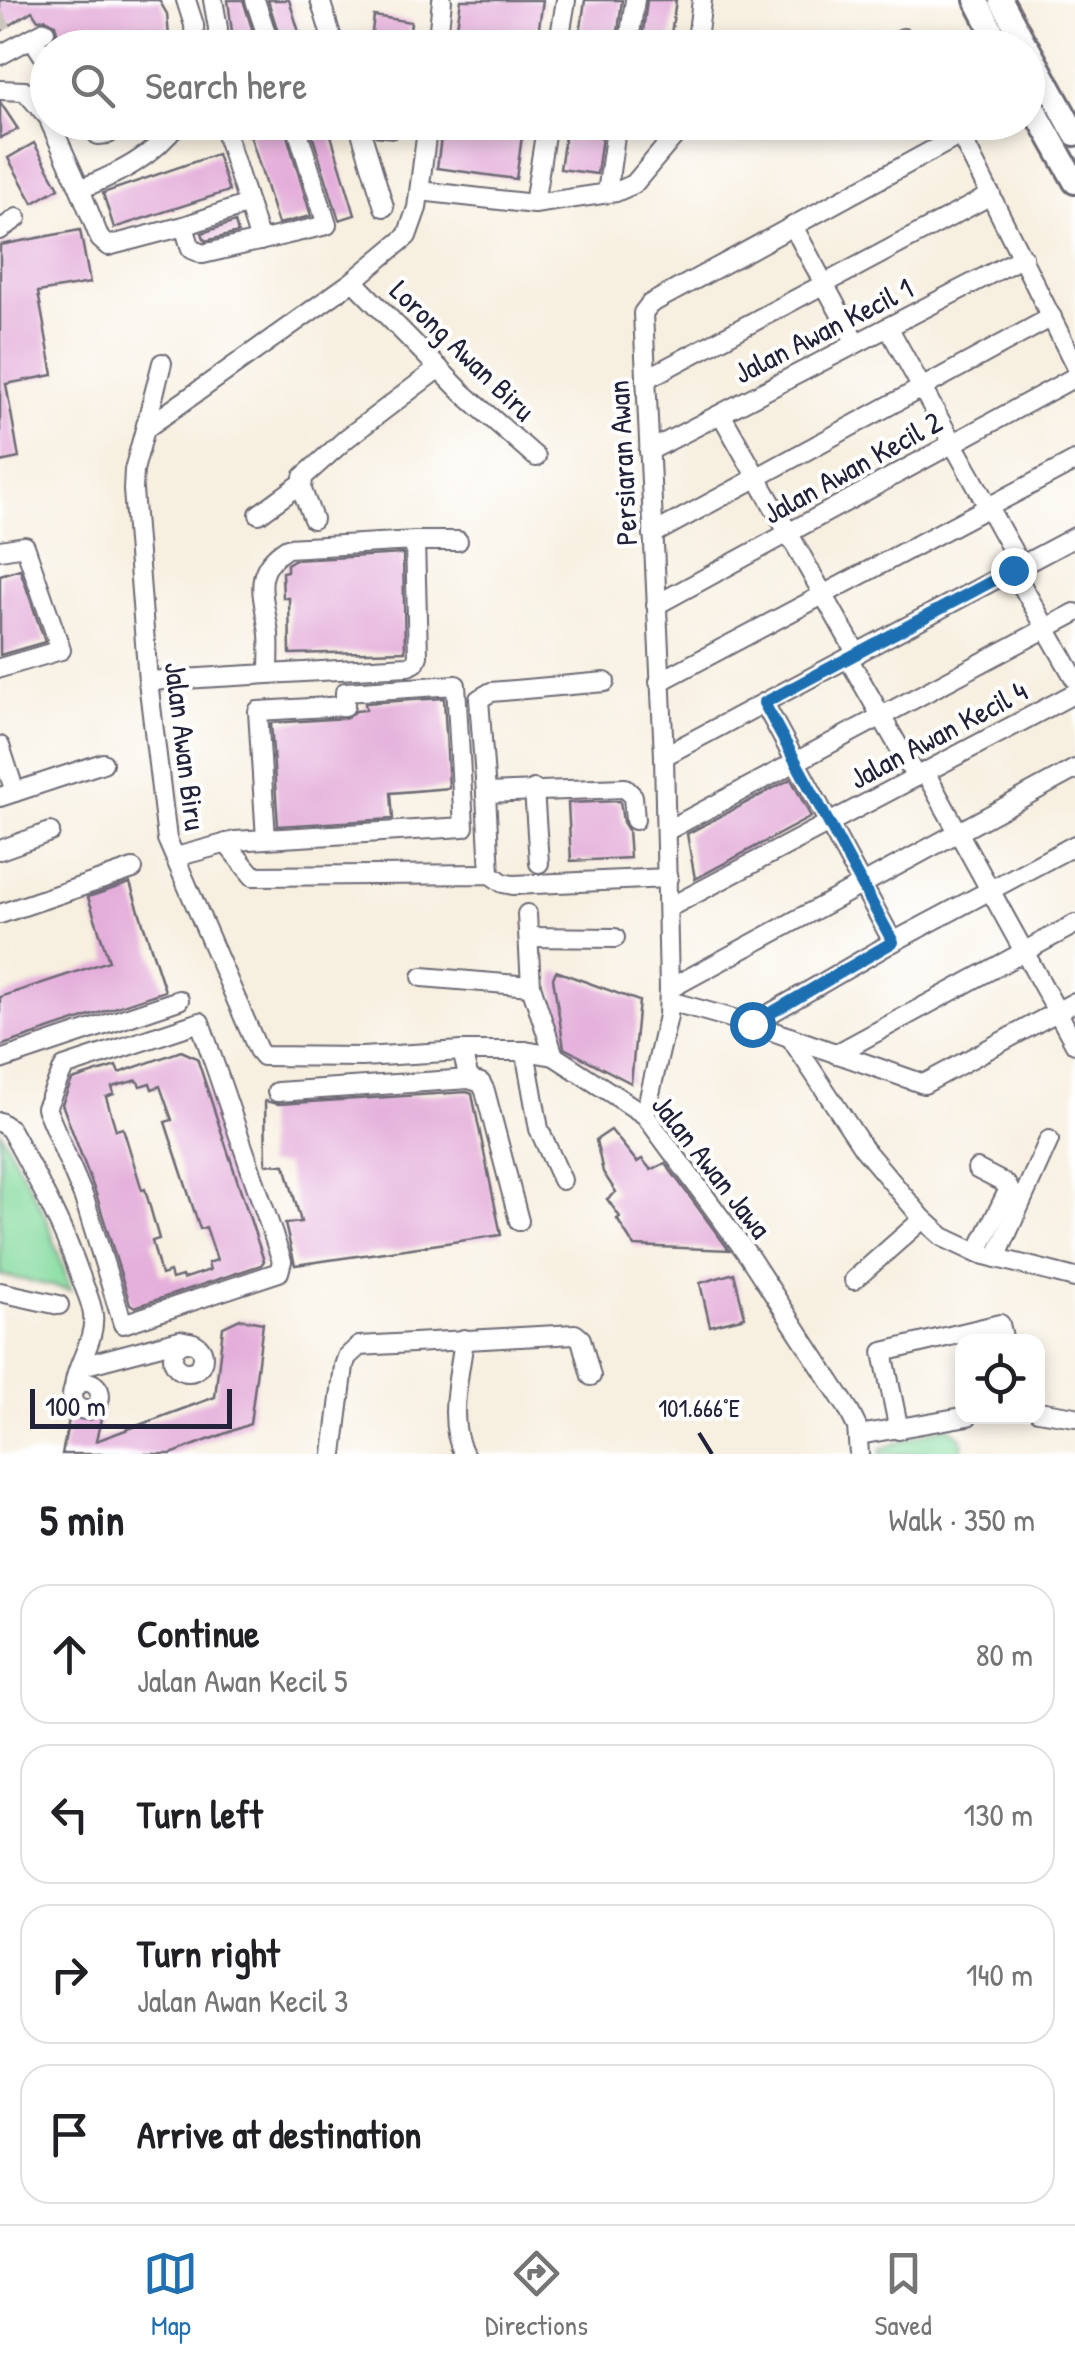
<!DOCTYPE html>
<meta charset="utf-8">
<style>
body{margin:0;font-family:"Patrick Hand",sans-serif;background:#f6f6f6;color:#202124}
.controls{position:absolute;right:30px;bottom:30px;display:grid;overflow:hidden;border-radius:20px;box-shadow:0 5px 15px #0003}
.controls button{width:90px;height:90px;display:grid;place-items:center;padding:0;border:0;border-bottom:2px solid #e0e0e0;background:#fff;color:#202124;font:50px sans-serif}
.scale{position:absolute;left:30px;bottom:25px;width:202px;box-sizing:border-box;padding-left:10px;border:5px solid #22223b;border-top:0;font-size:28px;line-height:35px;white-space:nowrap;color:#22223b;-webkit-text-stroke:8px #fff;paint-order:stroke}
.stop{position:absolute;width:30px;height:30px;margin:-22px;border:8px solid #1f6fb2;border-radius:50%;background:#fff}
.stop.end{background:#1f6fb2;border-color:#fff;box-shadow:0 2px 10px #0008}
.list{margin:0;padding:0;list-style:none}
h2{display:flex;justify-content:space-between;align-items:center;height:130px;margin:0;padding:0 40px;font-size:42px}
h2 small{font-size:32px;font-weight:400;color:#757577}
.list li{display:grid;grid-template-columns:65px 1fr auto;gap:30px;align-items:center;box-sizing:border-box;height:140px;margin:0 20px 20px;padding:0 20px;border:2px solid #e0e0e0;border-radius:30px}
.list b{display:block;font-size:38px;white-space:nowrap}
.list p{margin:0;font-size:32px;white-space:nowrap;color:#757577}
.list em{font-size:32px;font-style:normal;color:#757577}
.icon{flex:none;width:55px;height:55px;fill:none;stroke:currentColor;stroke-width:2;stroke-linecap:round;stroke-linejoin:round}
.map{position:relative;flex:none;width:1075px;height:1454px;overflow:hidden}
.search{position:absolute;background:#fff;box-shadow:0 5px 15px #0003;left:30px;right:30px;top:30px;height:110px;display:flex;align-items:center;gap:25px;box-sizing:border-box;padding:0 35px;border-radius:55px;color:#757577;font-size:38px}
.sheet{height:770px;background:#fff}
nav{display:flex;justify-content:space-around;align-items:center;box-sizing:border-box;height:140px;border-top:2px solid #e0e0e0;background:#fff;font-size:28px;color:#757577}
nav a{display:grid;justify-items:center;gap:5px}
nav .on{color:#1f6fb2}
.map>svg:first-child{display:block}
</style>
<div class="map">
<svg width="1075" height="1454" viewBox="0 0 1075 1454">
<rect width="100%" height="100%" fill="#fff"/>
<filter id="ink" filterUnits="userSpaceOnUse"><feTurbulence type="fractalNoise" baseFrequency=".01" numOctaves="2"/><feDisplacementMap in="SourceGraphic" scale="20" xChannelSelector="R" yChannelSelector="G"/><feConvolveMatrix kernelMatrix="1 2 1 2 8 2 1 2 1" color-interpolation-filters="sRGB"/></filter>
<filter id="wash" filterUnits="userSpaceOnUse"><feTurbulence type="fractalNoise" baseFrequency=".0048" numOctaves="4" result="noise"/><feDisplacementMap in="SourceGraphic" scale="40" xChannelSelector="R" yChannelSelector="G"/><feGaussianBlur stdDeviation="2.25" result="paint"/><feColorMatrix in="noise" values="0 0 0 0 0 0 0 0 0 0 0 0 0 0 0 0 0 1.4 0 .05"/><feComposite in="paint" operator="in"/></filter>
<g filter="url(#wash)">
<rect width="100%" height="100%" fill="#f7efdf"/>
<g fill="#85db9f" stroke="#547e6d" stroke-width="2.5">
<path d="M0 1130 45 1215 71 1290 0 1275Z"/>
<path d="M948 1426 962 1439V1454H880L882 1448Z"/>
</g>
<g id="blocks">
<g fill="#e4aeda" fill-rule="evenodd">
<path d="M0 0H159L167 14 170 48H56L52 41 57 32 55 24 46 19 38 20 32 11 0 32Z"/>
<path d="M228 0H243L258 48H234Z"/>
<path d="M268 0H289L304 48H283Z"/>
<path d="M461 0H543L536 48H454Z"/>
<path d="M585 0H622L616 48H578Z"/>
<path d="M647 0H676L669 48H641Z"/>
<path d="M374 16 411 22 408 48H370Z"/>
<path d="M0 102 18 129 0 138Z"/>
<path d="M246 122H283L311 216 278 224Z"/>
<path d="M308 122H327L355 215 339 220Z"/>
<path d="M371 122H397L395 138 376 136Z"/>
<path d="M443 122H524L516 179 437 168Z"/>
<path d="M567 122H604L597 174 560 169Z"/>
<path d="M34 143 59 188 33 203 8 158Z"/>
<path d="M217 154 229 191 114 228 103 193Z"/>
<path d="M235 222 238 233 205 241 202 233Z"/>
<path d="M80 230 90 283 38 292 53 375 6 384 19 458 0 462V245Z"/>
<path d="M403 554 405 651 290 654 289 598H283L282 572 287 571V564L294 560Z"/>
<path d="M20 569 45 642 0 655V575Z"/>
<path d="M444 698 449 788 391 793 393 819 278 826 271 723 346 718 356 711 366 710 365 703Z"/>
<path d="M791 779 811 817 695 879 687 834Z"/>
<path d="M620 801 623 822 628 830 630 858 571 861 568 803Z"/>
<path d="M130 883 165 991 0 1046V997L109 961 88 897Z"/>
<path d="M556 971 639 1001 631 1083 564 1048 553 978Z"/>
<path d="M181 1051 197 1058 264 1261 261 1265 135 1307 130 1304 96 1194 62 1104 72 1080 116 1066 119 1073ZM137 1080 140 1086 150 1083 152 1089 160 1086 172 1120 165 1122 200 1229 206 1227 217 1260 208 1263 210 1270 183 1279 182 1276 172 1279 170 1272 161 1275 152 1241 159 1239 145 1189 142 1190 123 1128 116 1130 106 1097 114 1094 112 1087Z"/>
<path d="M467 1092 472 1094 501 1235 295 1265 285 1224 301 1222 285 1165 266 1164 265 1101 278 1104Z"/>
<path d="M611 1130 637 1162 642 1159 651 1170 665 1163 729 1250 634 1246 617 1219 620 1217 607 1199 616 1192 603 1172 596 1140Z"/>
<path d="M734 1273 745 1317 710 1326 700 1283Z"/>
<path d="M240 1319 263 1323 250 1424 171 1454H62L70 1414 77 1410 102 1414 96 1441 215 1397 223 1327Z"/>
</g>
</g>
</g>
<g filter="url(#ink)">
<use href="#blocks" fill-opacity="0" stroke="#6d6a74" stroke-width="2.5"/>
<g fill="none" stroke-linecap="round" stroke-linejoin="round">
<path stroke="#ccc6be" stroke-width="18" stroke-dasharray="18 9" stroke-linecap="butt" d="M0 23 7 19"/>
<defs>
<g id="minor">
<path d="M186 0 194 25 195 48"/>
<path d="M213 0 218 28 217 48"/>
<path d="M255 0 271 48"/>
<path d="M320 0 335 48"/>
<path d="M32 38 48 63"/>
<path d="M903 38 909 48"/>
<path d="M437 48 442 0"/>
<path d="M558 48 566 0"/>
<path d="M628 48 635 0"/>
<path d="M696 48 702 0"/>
<path d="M0 55 45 31"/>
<path d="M0 90 25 91 48 117"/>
<path d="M50 122 80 189C120 173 153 157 179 122"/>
<path d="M85 122 98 135 108 134 128 122"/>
<path d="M222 122 260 241"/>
<path d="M358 122 384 207"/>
<path d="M428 122 417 208 407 236 353 281 145 429 134 470 133 490 148 681 167 839 258 1050 263 1056 362 1057 462 1051H525L554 1056 645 1115 748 1255 847 1407 857 1427 859 1454"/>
<path d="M954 122 1075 365"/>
<path d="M80 189 100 239 108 246 184 226 248 204"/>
<path d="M420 191 534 204 616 192 634 184 686 122"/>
<path d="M607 193 617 122"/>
<path d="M534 204 547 122"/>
<path d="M184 226 191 249 203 254 327 225 295 122"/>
<path d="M793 226 856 343"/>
<path d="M0 230 17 218"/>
<path d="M353 281 463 393 536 457"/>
<path d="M888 327 1021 566"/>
<path d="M646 379 991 195"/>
<path d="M721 414 857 654"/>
<path d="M145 429 162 363"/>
<path d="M649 451 1023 257"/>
<path d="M259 514 302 483"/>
<path d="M313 519 302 490 303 477 347 438 439 368"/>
<path d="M653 534 1052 317"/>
<path d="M415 541H458"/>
<path d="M0 550 25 546 61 650 0 668"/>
<path d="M1013 570 1075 679"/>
<path d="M656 605 1075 377"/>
<path d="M848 658 916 777"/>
<path d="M148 681 408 666 415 663 418 656 415 541 287 548C249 572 265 597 269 634 270 647 269 661 269 674"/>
<path d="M659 682 1075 461"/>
<path d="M764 703 893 942"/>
<path d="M0 746 15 792"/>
<path d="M664 756 1075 537"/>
<path d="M925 772 1075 1044"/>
<path d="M534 789 539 863"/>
<path d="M486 793 479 699 491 692 605 682"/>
<path d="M0 797 103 763"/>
<path d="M666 831 1075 613"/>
<path d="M226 843 253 876 490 874 503 883 513 885 668 878"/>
<path d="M0 850 50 832"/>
<path d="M176 857 235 841 266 839 464 827 456 685 345 692V706L258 711 266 839"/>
<path d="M490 874 486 793 625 788 633 796 635 820"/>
<path d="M668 908 1075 693"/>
<path d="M0 914 133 869"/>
<path d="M527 914 531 986 554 1056"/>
<path d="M529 937 615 938"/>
<path d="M422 977 531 986"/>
<path d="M669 989 1075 769"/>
<path d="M669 1001 752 1024 924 1084 1075 1002"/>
<path d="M200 1022 282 1261 279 1272 123 1324 84 1198 46 1108 64 1067Z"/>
<path d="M752 1024 893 942 1075 845"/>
<path d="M790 1037 864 1149 923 1219 943 1237 977 1253 1075 1278"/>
<path d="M462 1051 469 1079 481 1083 485 1091 519 1221"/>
<path d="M525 1051 539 1129 562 1180"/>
<path d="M836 1054 1075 924"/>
<path d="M0 1060 179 1000"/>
<path d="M277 1092 469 1079"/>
<path d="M645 1115 668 1016 669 989 664 756 643 313 650 304 984 122"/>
<path d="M0 1122 10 1129C37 1178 63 1225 81 1278 85 1289 92 1303 93 1315 96 1341 75 1365 74 1389"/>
<path d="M977 1253 1009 1189 1006 1184 977 1169"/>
<path d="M996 1258 1049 1140"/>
<path d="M854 1280 923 1219"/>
<path d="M0 1292 59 1305"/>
<circle cx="188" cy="1357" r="15"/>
<path d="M82 1366 180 1340 189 1342"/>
<circle cx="86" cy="1396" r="14"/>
<path d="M1038 1411 1075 1417"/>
<path d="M899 1430 883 1352 1000 1324 1004 1342"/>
<path d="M859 1435 968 1416"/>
<path d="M333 1454 344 1366 347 1357 359 1346 575 1334 581 1339 591 1376"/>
<path d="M464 1454C446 1421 460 1375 464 1339"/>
</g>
<g id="major">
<path d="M976 0 1001 48"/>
<path d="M1001 0 1027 48"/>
<path d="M1028 48 1075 134"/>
<path d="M1028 98 1075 182"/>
</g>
</defs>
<use href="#minor" stroke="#6d6a74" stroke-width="22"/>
<use href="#major" stroke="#6d6a74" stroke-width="28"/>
<use href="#minor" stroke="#fff" stroke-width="18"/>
<use href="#major" stroke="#fff" stroke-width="22"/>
</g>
</g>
<g fill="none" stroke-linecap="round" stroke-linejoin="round" filter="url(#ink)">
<path stroke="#1f6fb2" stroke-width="12" d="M752 1024 893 942 764 703 1013 570"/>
</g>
<path fill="none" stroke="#22223b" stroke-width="4" d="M699 1433 712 1454"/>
<g text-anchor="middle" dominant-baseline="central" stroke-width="8" stroke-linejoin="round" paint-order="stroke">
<g font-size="30" fill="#22223b" stroke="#fff">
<text transform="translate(823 330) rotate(-27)">Jalan Awan Kecil 1</text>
<text transform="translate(463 350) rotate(44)">Lorong Awan Biru</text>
<text transform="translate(622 463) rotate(-93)">Persiaran Awan</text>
<text transform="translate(852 467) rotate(-29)">Jalan Awan Kecil 2</text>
<text transform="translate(938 734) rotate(-28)">Jalan Awan Kecil 4</text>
<text transform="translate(186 746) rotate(83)">Jalan Awan Biru</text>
<text transform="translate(712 1166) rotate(52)">Jalan Awan Jawa</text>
</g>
</g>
<g font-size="25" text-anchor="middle" fill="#22223b" stroke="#fff" stroke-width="8" stroke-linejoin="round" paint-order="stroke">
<text x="699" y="1417">101.666°E</text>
</g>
</svg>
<div class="controls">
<button><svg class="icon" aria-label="locate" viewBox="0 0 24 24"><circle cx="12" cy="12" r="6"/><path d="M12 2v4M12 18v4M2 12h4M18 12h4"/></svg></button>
</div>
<div class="scale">100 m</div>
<div class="stop" style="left:752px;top:1024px"></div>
<div class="stop end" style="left:1013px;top:570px"></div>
<div class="search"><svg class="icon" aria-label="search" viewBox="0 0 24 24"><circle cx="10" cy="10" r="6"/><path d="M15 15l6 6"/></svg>Search here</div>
</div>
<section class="sheet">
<h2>5 min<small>Walk · 350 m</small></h2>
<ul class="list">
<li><svg class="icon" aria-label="ahead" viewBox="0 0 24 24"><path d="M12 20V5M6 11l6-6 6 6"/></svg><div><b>Continue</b><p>Jalan Awan Kecil 5</p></div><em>80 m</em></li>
<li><svg class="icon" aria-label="left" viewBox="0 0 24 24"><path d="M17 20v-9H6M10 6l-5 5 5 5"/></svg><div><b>Turn left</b></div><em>130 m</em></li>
<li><svg class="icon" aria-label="right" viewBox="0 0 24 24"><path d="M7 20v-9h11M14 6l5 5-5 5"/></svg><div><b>Turn right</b><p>Jalan Awan Kecil 3</p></div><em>140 m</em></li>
<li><svg class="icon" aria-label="arrive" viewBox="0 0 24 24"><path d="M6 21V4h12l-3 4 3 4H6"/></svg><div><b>Arrive at destination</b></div></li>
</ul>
</section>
<nav>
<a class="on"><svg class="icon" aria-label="map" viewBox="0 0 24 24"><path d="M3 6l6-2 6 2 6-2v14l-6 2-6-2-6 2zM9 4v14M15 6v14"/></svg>Map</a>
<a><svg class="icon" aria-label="directions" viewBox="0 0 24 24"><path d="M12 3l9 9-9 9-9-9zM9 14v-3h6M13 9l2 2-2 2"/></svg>Directions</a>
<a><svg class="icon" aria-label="saved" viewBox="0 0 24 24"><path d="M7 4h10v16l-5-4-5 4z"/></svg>Saved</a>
</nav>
